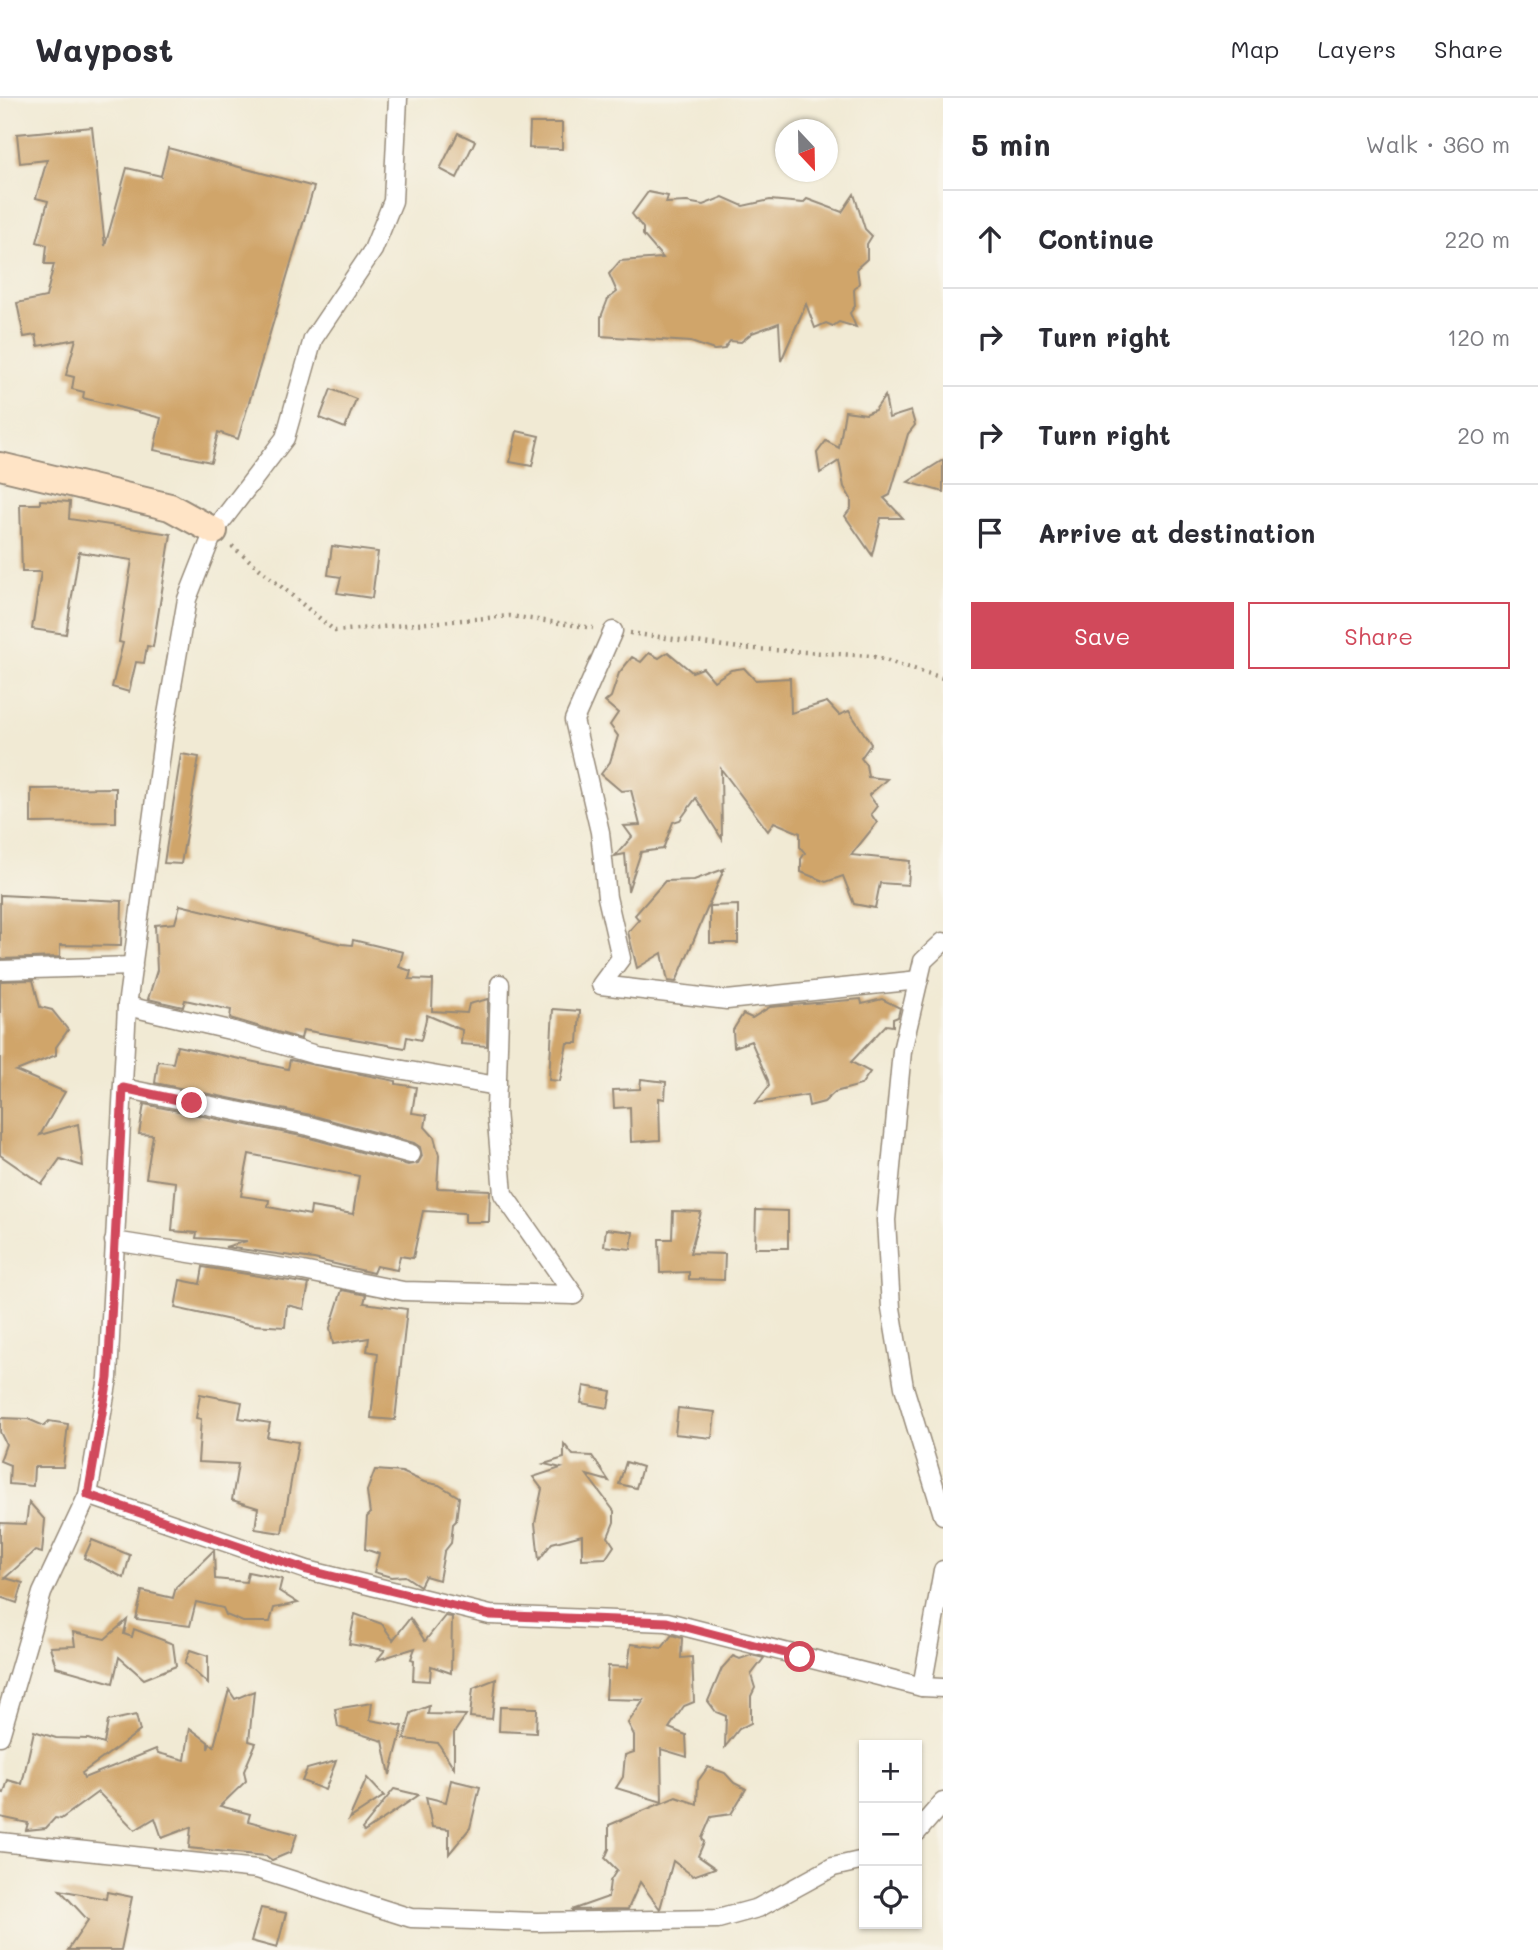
<!DOCTYPE html>
<meta charset="utf-8">
<style>
body{margin:0;font-family:Mali,sans-serif;background:#f2f2f3;color:#2b2b33}
.controls{position:absolute;right:21px;bottom:21px;display:grid;overflow:hidden;border-radius:0px;box-shadow:0 2px 5px #0004}
.controls button{width:63px;height:63px;display:grid;place-items:center;padding:0;border:0;border-bottom:2px solid #e1e1e2;background:#fff;color:#2b2b33;font:35px sans-serif}
.compass{position:absolute;left:775px;top:21px;width:63px;height:63px;border-radius:50%;background:#fff;box-shadow:0 2px 5px #0004;rotate:158deg}
.stop{position:absolute;width:21px;height:21px;margin:-16px;border:5px solid #d1495b;border-radius:50%;background:#fff}
.stop.end{background:#d1495b;border-color:#fff;box-shadow:0 2px 7px #0008}
.list{margin:0;padding:0;list-style:none}
h2{display:flex;justify-content:space-between;align-items:center;height:91px;margin:0;padding:0 28px;font-size:30px}
h2 small{font-size:23px;font-weight:400;color:#7c7c81}
.list li{display:grid;grid-template-columns:46px 1fr auto;gap:21px;align-items:center;box-sizing:border-box;height:98px;padding:0 28px;border-top:2px solid #e1e1e2}
.list b{display:block;font-size:26px;white-space:nowrap}
.list em{font-size:23px;font-style:normal;color:#7c7c81}
.actions{display:flex;gap:14px;padding:21px 28px}
.actions a{flex:1;padding:16px 0;border:2px solid #d1495b;border-radius:0px;text-align:center;font-size:24px;color:#d1495b}
.actions .main{background:#d1495b;color:#fff}
.icon{flex:none;width:38px;height:38px;fill:none;stroke:currentColor;stroke-width:2;stroke-linecap:round;stroke-linejoin:round}
.map{position:relative;flex:none;width:943px;height:1852px;overflow:hidden}
header{display:flex;align-items:center;gap:42px;box-sizing:border-box;height:98px;padding:0 35px;background:#fff;border-bottom:2px solid #e1e1e2}
header strong{font-size:33px}
nav{display:flex;gap:38px;margin-inline-start:auto;font-size:24px}
main{display:flex}
aside{flex:1;background:#fff}
.map>svg:first-child{display:block}
</style>
<header>
<strong>Waypost</strong>
<nav><a>Map</a><a>Layers</a><a>Share</a></nav>
</header>
<main>
<div class="map">
<svg width="943" height="1852" viewBox="0 0 943 1852">
<rect width="100%" height="100%" fill="#f7f3e8"/>
<filter id="ink" filterUnits="userSpaceOnUse"><feTurbulence type="fractalNoise" baseFrequency=".0143" numOctaves="2"/><feDisplacementMap in="SourceGraphic" scale="14" xChannelSelector="R" yChannelSelector="G"/><feConvolveMatrix kernelMatrix="1 2 1 2 8 2 1 2 1" color-interpolation-filters="sRGB"/></filter>
<filter id="wash" filterUnits="userSpaceOnUse"><feTurbulence type="fractalNoise" baseFrequency=".00686" numOctaves="4" result="noise"/><feDisplacementMap in="SourceGraphic" scale="28" xChannelSelector="R" yChannelSelector="G"/><feGaussianBlur stdDeviation="1.57" result="paint"/><feColorMatrix in="noise" values="0 0 0 0 0 0 0 0 0 0 0 0 0 0 0 0 0 1.4 0 .05"/><feComposite in="paint" operator="in"/></filter>
<g filter="url(#wash)">
<rect width="100%" height="100%" fill="#f1ead4"/>
<g id="blocks">
<g fill="#d0a56a" fill-rule="evenodd">
<path d="M530 25H562V51L529 50Z"/>
<path d="M92 29 105 148 127 70 161 78 168 50 314 89 238 341 218 334 211 364 154 352 161 320 83 300 84 294 72 291 74 279 66 277 76 241 38 248 36 237 24 239 17 205 46 199 54 166H45L47 147 37 144 48 103 36 100 47 62 20 65 17 36Z"/>
<path d="M458 35 475 43 457 80 440 71Z"/>
<path d="M648 94 668 98 666 105 687 104 703 107 723 99 743 108 770 102 803 105 807 101 842 114 854 96 865 131 872 138 867 146V161L857 170 859 185 854 192 855 208 850 215 856 229 839 224 833 228 826 225 815 230 806 206 781 263 779 225 752 235 741 244 730 243 724 251 714 252 691 244 601 238V219L608 201 617 194 609 176 620 163 663 160 643 137V130L632 116Z"/>
<path d="M331 291 356 301 345 330 320 320Z"/>
<path d="M885 298 889 320 911 313 915 327 908 336 890 397 884 400 903 420H881L872 457 845 418 851 410V401L844 389 839 363 820 375 817 355 826 343 839 350 845 313 866 316 875 312Z"/>
<path d="M517 333 539 338 532 368 510 364Z"/>
<path d="M943 362V394L908 384Z"/>
<path d="M40 402 70 404 69 421 171 436 153 549 147 548 144 565 136 564 129 594 112 589 123 545 119 544 132 462 79 454 66 536 32 531 41 474H22L20 406H40Z"/>
<path d="M332 448 378 454 372 500 337 495 341 479 328 477Z"/>
<path d="M668 554 692 574 703 570 714 583 731 572 744 570 755 582 790 580 791 615 827 604 839 617 849 613 871 646 861 660 866 667 868 679 887 681 869 697 877 708 871 716 877 725 851 757 910 763 908 787 880 785 875 810 854 806 843 778 826 784 801 774V761L805 755 800 749V735L774 724 768 733 721 671 722 741 696 700 680 722 673 724 663 751 641 754 628 793 625 756 615 758 632 739 624 728 640 727 631 692 621 693 601 676 610 664 618 638 610 627 618 615 605 604 611 599 619 575 632 559 641 564 649 555 659 560Z"/>
<path d="M181 656 199 659 181 766 164 765Z"/>
<path d="M116 690V724L31 725V691Z"/>
<path d="M724 771 676 884 668 883 662 855 637 870 628 834 639 822 635 817 665 783 694 782Z"/>
<path d="M0 797 122 803 121 848 60 847V859L0 861Z"/>
<path d="M180 807 342 846 352 847 353 842 403 854 399 869 411 873 409 881 433 882 432 913 467 915 469 906 488 901 487 948 461 946 462 932 427 917 421 942 407 939 405 950 303 932 301 941 230 920 231 912 185 902 183 909 148 901 157 872 155 827 175 825Z"/>
<path d="M738 807V845H710V808Z"/>
<path d="M33 882 40 909 52 912 68 932 56 949V957L16 973 65 994 40 1037 78 1026 83 1068 60 1061 42 1086 0 1057V883Z"/>
<path d="M861 901 862 906 882 901 900 910 898 919 893 921V928L886 927 851 964 870 974 861 987 835 994 824 1004 809 1008 807 997 756 1005 769 988 768 982 751 943 734 949 733 932 743 916 752 920 770 909Z"/>
<path d="M553 911 580 913 578 945H567L560 983 549 982Z"/>
<path d="M177 948 288 971 290 962 396 983V986L416 989 412 1015 427 1017 425 1029 434 1039 439 1057 437 1090 490 1092 489 1124H465V1115L423 1113 413 1160 400 1158 397 1172 376 1168 373 1175 314 1161 225 1149 247 1143 196 1140 197 1135 172 1133 176 1084 146 1080 153 1037 139 1036 144 1006 306 1039 408 1067 418 1065 422 1058 420 1049 414 1045 311 1017 155 985 158 963 173 965ZM249 1056 359 1078 353 1116 311 1109 310 1117 268 1109 269 1102 241 1098Z"/>
<path d="M641 981 666 984 665 1001 659 1000 660 1042 631 1044 630 1009 614 1010 613 992 640 991Z"/>
<path d="M756 1112 788 1113V1150H755Z"/>
<path d="M673 1113 701 1114 690 1155 725 1156 724 1182 689 1181V1174L660 1175 659 1141H672Z"/>
<path d="M606 1131 633 1134 631 1151 604 1148Z"/>
<path d="M203 1169 309 1186 304 1211 287 1207 285 1229 253 1227 175 1210 180 1182 200 1186Z"/>
<path d="M342 1192 366 1197 364 1205 407 1211 395 1322 371 1320 378 1255 367 1253 369 1240 333 1246 330 1230Z"/>
<path d="M584 1288 611 1293 608 1310 581 1305Z"/>
<path d="M200 1296 242 1304 239 1320 270 1325 267 1339 298 1344 282 1435 255 1431 258 1410 232 1402 238 1366 198 1364 201 1321 196 1320Z"/>
<path d="M678 1310 715 1314 712 1340 675 1336Z"/>
<path d="M0 1320 28 1321 44 1328 49 1323 68 1326 63 1369H34L33 1388 9 1386 10 1367 0 1363 6 1346 0 1334Z"/>
<path d="M564 1346 573 1357 592 1358 609 1383 587 1377 614 1413V1424L608 1439 614 1448 606 1460 582 1461V1437L552 1445 539 1462 535 1425 542 1391 533 1379 561 1370 544 1366 564 1360Z"/>
<path d="M626 1364 642 1369 636 1390 619 1386Z"/>
<path d="M375 1372 402 1374 424 1384 439 1387 459 1399 456 1423 453 1426 451 1445 444 1454 439 1482 425 1478 420 1488 405 1478 391 1479 374 1474 379 1456 365 1451 367 1419 370 1416 367 1393Z"/>
<path d="M29 1404 45 1422 42 1455 35 1453 5 1480 23 1485 17 1505 0 1499V1425L26 1426Z"/>
<path d="M92 1442 130 1457 124 1480 84 1460Z"/>
<path d="M214 1452 215 1481 246 1484 248 1474 282 1481 279 1493 298 1505 274 1510 270 1524H243L226 1517 223 1510 196 1504 190 1528 136 1521 142 1493 173 1500 176 1489Z"/>
<path d="M355 1516 382 1526 393 1542 410 1520 425 1543 445 1518 452 1519 451 1575 431 1568 430 1583 413 1582 414 1562 411 1561 415 1550 377 1562 385 1552 349 1546Z"/>
<path d="M127 1522 124 1536 132 1539 134 1531 173 1546 176 1568 144 1581 119 1559 113 1585 56 1569 50 1549 75 1548 73 1534 105 1541Z"/>
<path d="M672 1537 682 1540 681 1560 692 1559 694 1604 684 1608 669 1630 686 1637 687 1659 661 1651 662 1704 616 1690 623 1679 625 1657 634 1654V1637L628 1625 644 1602 606 1601 608 1568 628 1569 631 1546 662 1550Z"/>
<path d="M190 1552 208 1558V1586L185 1565Z"/>
<path d="M751 1557 764 1560 751 1577 755 1590 751 1598V1625L739 1631 725 1649 726 1618 716 1614 708 1603 722 1570 733 1558 740 1561Z"/>
<path d="M496 1581 492 1621 470 1619 473 1590Z"/>
<path d="M229 1592 235 1601 254 1593 249 1643 256 1645 244 1673 246 1683 220 1708 250 1716 248 1723 297 1736 291 1754 272 1762 266 1758 189 1750 191 1729 162 1740 155 1720 135 1732 98 1694 61 1721 55 1720 46 1730 26 1732 28 1725 0 1719V1694L4 1695 8 1682 22 1686 34 1633 56 1640 88 1641 104 1646 108 1623 136 1617 140 1633 82 1675 84 1680 156 1651 158 1655 185 1662 190 1630 208 1644V1651L210 1646 214 1648Z"/>
<path d="M372 1605 370 1622 403 1628 390 1677 383 1643 338 1629 335 1611Z"/>
<path d="M429 1608 428 1616 466 1617 454 1635V1670L438 1645 404 1641 411 1615Z"/>
<path d="M500 1609 537 1610 536 1635 499 1633Z"/>
<path d="M336 1663 325 1692 302 1683 307 1671Z"/>
<path d="M708 1669 725 1675 734 1685 746 1691 731 1716 711 1719 702 1740 704 1744 698 1758 715 1770 693 1778 673 1763 660 1811 640 1784 628 1811 571 1812 608 1799 610 1783 617 1772 605 1760 609 1751V1727L676 1699 697 1706 698 1683Z"/>
<path d="M367 1680 384 1698 349 1721Z"/>
<path d="M451 1682 480 1689 470 1730 449 1756V1731L432 1729 426 1699 446 1704Z"/>
<path d="M394 1691 419 1697 364 1734 362 1731Z"/>
<path d="M60 1792 106 1801 107 1794 132 1799 121 1852H68L88 1822Z"/>
<path d="M261 1810 286 1815 277 1850 251 1843Z"/>
</g>
</g>
</g>
<g filter="url(#ink)">
<use href="#blocks" fill-opacity="0" stroke="#968a79" stroke-width="2"/>
<g fill="none" stroke-linecap="round" stroke-linejoin="round">
<defs>
<g id="street">
<path d="M613 533 574 622 600 734 607 799 621 860 601 887 727 902 919 882"/>
<path d="M943 844 923 863 902 953 886 1122 891 1210 904 1289 943 1417"/>
<path d="M0 872 133 868"/>
<path d="M500 886 496 1012 503 1096 574 1197"/>
<path d="M127 908 230 932 316 957 497 988"/>
<path d="M123 990 309 1028 411 1056"/>
<path d="M114 1143 303 1173 403 1193 574 1197"/>
<path d="M88 1397 307 1472 490 1517 667 1524 922 1589 943 1590"/>
<path d="M922 1589 943 1472"/>
<path d="M0 1638 42 1495 88 1397 108 1280 127 908 164 634 187 501 214 433 285 340 313 241 373 152 393 103 398 0"/>
<path d="M917 1734 943 1704"/>
<path d="M0 1744 257 1771 411 1820 537 1824 718 1821 758 1810 833 1769 864 1762"/>
</g>
<path id="secondary" d="M0 368 170 409 214 433"/>
</defs>
<use href="#street" stroke="#968a79" stroke-width="21"/>
<use href="#secondary" stroke="#968a79" stroke-width="30"/>
<g stroke="#968a79" stroke-width="4.5" stroke-dasharray="2 5" stroke-linecap="butt">
<path d="M232 448 335 533 510 518 593 530"/>
<path d="M630 535 739 550 872 558 943 580"/>
</g>
<use href="#street" stroke="#fff" stroke-width="18"/>
<use href="#secondary" stroke="#ffe4c6" stroke-width="26"/>
</g>
</g>
<g fill="none" stroke-linecap="round" stroke-linejoin="round" filter="url(#ink)">
<path stroke="#d1495b" stroke-width="9" d="M192 1005 123 990 108 1280 88 1397 307 1472 490 1517 667 1524 800 1559"/>
</g>
</svg>
<div class="controls">
<button>+</button>
<button>−</button>
<button><svg class="icon" aria-label="locate" viewBox="0 0 24 24"><circle cx="12" cy="12" r="6"/><path d="M12 2v4M12 18v4M2 12h4M18 12h4"/></svg></button>
</div>
<svg class="compass" viewBox="-18 -18 36 36"><path d="M0-13l5 13h-10z" fill="#e53935"/><path d="M0 13l5-13h-10z" fill="#7c7c81"/></svg>
<div class="stop" style="left:800px;top:1559px"></div>
<div class="stop end" style="left:192px;top:1005px"></div>
</div>
<aside>
<h2>5 min<small>Walk · 360 m</small></h2>
<ul class="list">
<li><svg class="icon" aria-label="ahead" viewBox="0 0 24 24"><path d="M12 20V5M6 11l6-6 6 6"/></svg><div><b>Continue</b></div><em>220 m</em></li>
<li><svg class="icon" aria-label="right" viewBox="0 0 24 24"><path d="M7 20v-9h11M14 6l5 5-5 5"/></svg><div><b>Turn right</b></div><em>120 m</em></li>
<li><svg class="icon" aria-label="right" viewBox="0 0 24 24"><path d="M7 20v-9h11M14 6l5 5-5 5"/></svg><div><b>Turn right</b></div><em>20 m</em></li>
<li><svg class="icon" aria-label="arrive" viewBox="0 0 24 24"><path d="M6 21V4h12l-3 4 3 4H6"/></svg><div><b>Arrive at destination</b></div></li>
</ul>
<div class="actions"><a class="main">Save</a><a>Share</a></div>
</aside>
</main>
